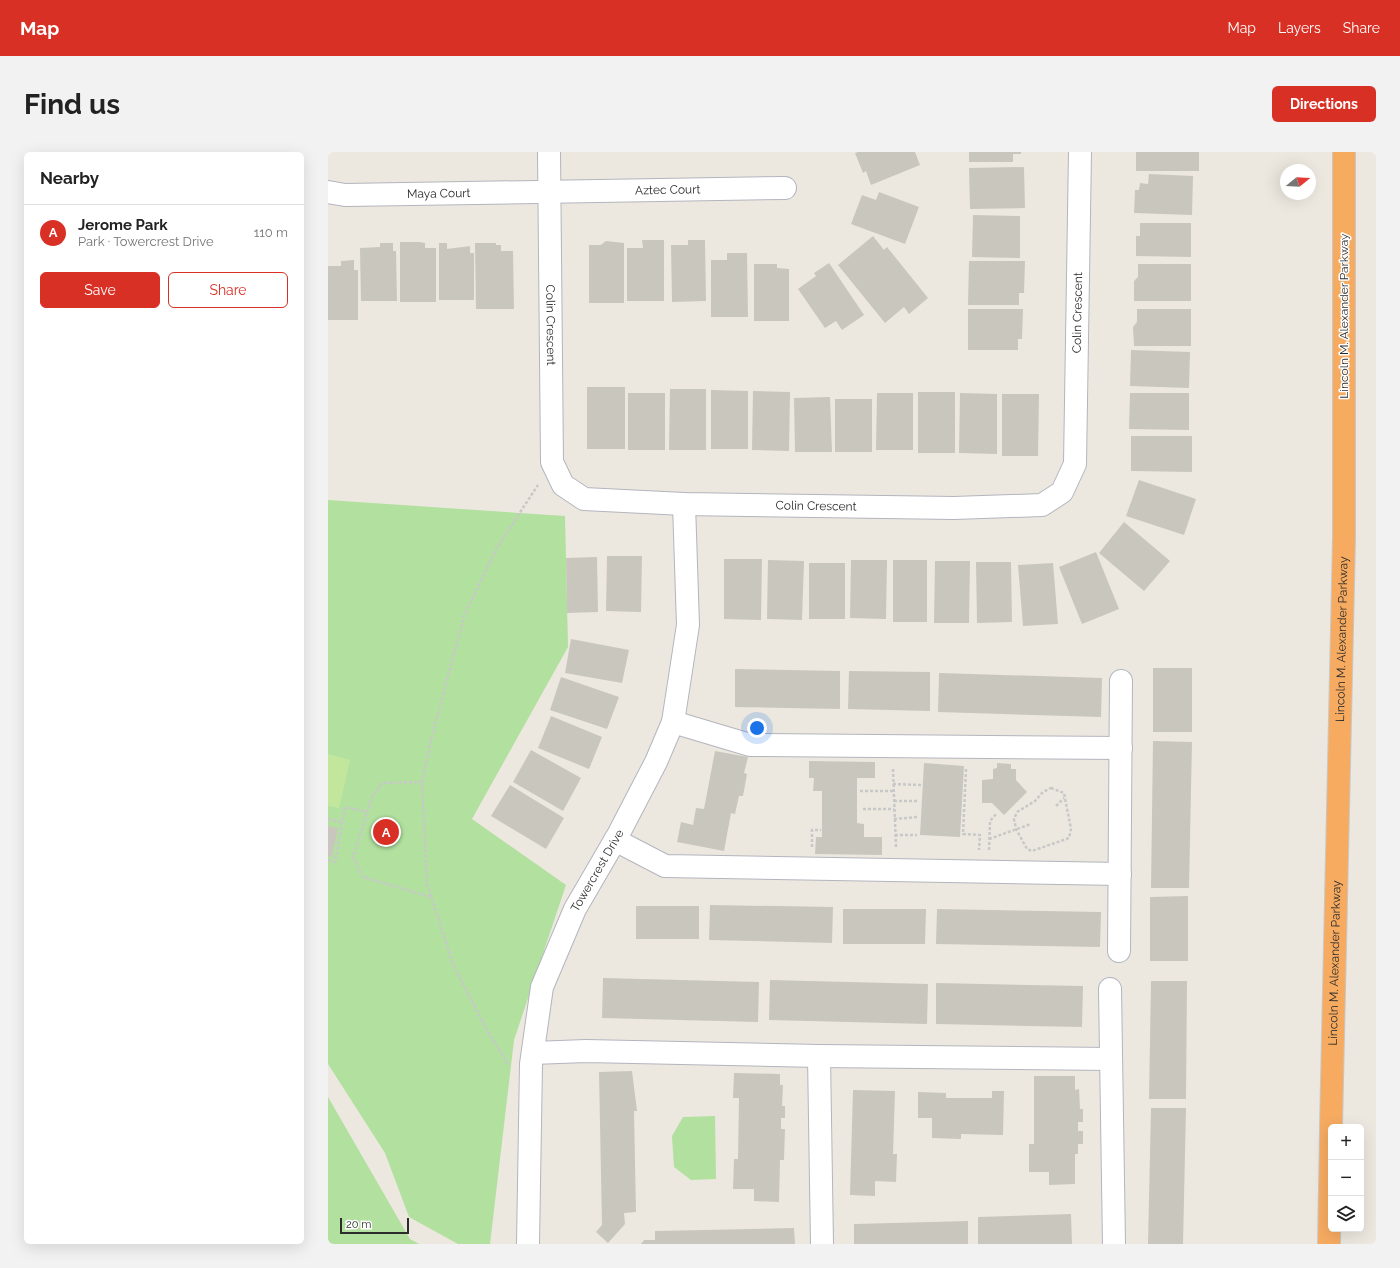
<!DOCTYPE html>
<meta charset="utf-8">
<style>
body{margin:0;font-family:Raleway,sans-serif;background:#f2f2f2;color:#222}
.controls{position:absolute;right:12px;bottom:12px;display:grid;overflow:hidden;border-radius:6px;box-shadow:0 4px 16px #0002}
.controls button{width:36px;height:36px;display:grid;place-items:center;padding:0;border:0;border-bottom:1px solid #e0e0e0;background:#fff;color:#222;font:20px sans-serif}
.compass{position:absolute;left:952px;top:12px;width:36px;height:36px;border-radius:50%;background:#fff;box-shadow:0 4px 16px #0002;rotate:72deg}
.scale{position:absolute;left:12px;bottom:10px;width:69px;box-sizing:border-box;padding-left:4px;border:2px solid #2c2c2c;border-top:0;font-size:11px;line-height:14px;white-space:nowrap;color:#2c2c2c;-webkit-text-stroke:3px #fff;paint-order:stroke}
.you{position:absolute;left:429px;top:576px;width:14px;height:14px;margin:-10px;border:3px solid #fff;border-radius:50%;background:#1a73e8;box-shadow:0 0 0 6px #1a73e833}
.badge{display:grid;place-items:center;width:26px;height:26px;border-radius:50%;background:#d93025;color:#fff;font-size:13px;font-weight:700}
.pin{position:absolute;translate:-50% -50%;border:2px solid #fff;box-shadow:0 1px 4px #0006}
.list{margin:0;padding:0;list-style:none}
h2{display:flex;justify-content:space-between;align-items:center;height:52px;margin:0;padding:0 16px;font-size:17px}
h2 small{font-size:13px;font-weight:400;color:#767676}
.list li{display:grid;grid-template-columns:26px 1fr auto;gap:12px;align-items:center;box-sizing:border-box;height:56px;padding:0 16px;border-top:1px solid #e0e0e0}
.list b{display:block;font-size:15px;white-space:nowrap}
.list p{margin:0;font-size:13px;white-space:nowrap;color:#767676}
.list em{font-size:13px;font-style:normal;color:#767676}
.actions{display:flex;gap:8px;padding:12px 16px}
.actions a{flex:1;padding:9px 0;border:1px solid #d93025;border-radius:6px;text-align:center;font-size:14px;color:#d93025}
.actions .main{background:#d93025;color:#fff}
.icon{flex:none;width:22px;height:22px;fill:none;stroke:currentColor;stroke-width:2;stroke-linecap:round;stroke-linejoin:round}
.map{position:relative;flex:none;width:1048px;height:1092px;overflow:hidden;border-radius:6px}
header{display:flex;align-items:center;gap:24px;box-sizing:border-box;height:56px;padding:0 20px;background:#d93025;color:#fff}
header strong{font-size:19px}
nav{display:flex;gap:22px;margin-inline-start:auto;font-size:14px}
.intro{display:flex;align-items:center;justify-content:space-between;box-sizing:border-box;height:96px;padding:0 24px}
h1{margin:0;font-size:28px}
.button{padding:10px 18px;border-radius:6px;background:#d93025;color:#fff;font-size:14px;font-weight:700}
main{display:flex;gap:24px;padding:0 24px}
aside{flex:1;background:#fff;border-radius:6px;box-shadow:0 4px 16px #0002}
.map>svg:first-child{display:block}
</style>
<header>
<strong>Map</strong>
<nav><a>Map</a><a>Layers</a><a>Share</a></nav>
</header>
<div class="intro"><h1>Find us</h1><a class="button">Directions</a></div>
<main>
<aside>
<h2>Nearby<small></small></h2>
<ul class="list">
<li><span class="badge">A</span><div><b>Jerome Park</b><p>Park · Towercrest Drive</p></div><em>110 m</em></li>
</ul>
<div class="actions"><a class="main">Save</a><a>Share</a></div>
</aside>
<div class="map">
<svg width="1048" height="1092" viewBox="0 0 1048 1092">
<rect width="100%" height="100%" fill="#ede8df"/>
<g fill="#b1e09f">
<path d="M0 348 237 364 240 495 144 667 238 733 186 888 162 1092H130L81 1065 57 1001 0 912Z"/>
<path d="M0 945 82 1087 91 1092H0Z"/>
<path d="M387 964 388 1027 363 1028 346 1015 344 984 355 965Z"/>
</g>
<path fill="#c2e79c" d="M0 602 22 608 11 656 0 654Z"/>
<g fill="#c9c6be">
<path d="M530 0H587L592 13 543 33 538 19 535 21 527 1Z"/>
<path d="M641 0H693V2H685V10H641Z"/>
<rect x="808" y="0" width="63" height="19"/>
<path d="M696 15 697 56 642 57 641 16Z"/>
<path d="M821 22 865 24 864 63 806 61 807 38H811L812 31 820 32Z"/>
<path d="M551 40 591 55 577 92 523 72 534 43 548 48Z"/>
<path d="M645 63 692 64V106L644 105Z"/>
<path d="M812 71H863V105L808 104V84H812Z"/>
<path d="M545 84 556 98 559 95 600 146 581 162 576 155 557 171 510 113Z"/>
<path d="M314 88H336V149H299V96H315Z"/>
<path d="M360 88H377L378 149 344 150 343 93H360Z"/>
<path d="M278 89 296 91V151H261V93H273Z"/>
<path d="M72 90H91L97 91V96H108V150H72Z"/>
<path d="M52 91H65V99H68L69 149H33L32 96 52 95Z"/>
<path d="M111 91H119V97L142 94V101H146V148H111Z"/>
<path d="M147 91H168V93H173V99H185L186 157H148Z"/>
<path d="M399 101H419L420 165H383V108H399Z"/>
<path d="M26 108V118H30V168H0V114H13V109Z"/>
<path d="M641 109H697L696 141H691V153H640Z"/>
<path d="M501 111 536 163 514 178 508 169 497 176 470 137 488 124 486 121Z"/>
<path d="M426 112H449V116L461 117V169H426Z"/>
<path d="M810 112H863V149H806V129L810 125Z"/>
<path d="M640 157H695L694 187H690V198H640Z"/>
<path d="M809 157H863V194H806L805 175 809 170Z"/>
<path d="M803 198 862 200 861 236 802 234Z"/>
<rect x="259" y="235" width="38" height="62"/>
<path d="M342 237H378V298H341Z"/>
<path d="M383 238 420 239V297H383Z"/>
<path d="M425 239 462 240 461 299 424 298Z"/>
<rect x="590" y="240" width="37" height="61"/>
<rect x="300" y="241" width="37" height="57"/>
<path d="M549 241H585V298H548Z"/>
<path d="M632 241 669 242V302L631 301Z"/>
<path d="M802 241H861V278L801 277Z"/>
<path d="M674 242H711L710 304H674Z"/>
<path d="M502 245 504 300H467L466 246Z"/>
<rect x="507" y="247" width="37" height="53"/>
<path d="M803 284H864V320L803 319Z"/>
<path d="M811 328 868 347 856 383 798 364Z"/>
<path d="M796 370 842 409 816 439 771 401Z"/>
<path d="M768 400 791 457 754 472 731 415Z"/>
<path d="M279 404H314L313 460 278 459Z"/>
<path d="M269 405 270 460 239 461 238 406Z"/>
<path d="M396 407H434L433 468 396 467Z"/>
<path d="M440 408 476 409 474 468 439 467Z"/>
<path d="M523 408H559L558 467 522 466Z"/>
<rect x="565" y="408" width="34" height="62"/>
<path d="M607 409H642L641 471H606Z"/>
<path d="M648 410H683L684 470 649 471Z"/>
<rect x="481" y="411" width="36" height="56"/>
<path d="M725 411 730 472 695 474 690 413Z"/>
<path d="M243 487 301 498 294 531 237 521Z"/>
<rect x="825" y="516" width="39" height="64"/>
<path d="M407 517 512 519V557L407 555Z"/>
<path d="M521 519 602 520V559L520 557Z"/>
<path d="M611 521 774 526 773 565 610 560Z"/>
<path d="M233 525 291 545 279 577 222 558Z"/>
<path d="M223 564 274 585 261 617 210 596Z"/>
<path d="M825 589 864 590 861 736H823Z"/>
<path d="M203 598 253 626 235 659 185 630Z"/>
<path d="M387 599 420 605 416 621 419 622 415 644H411L407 662 403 661 396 699 349 690 353 670 365 673 368 656 376 657Z"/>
<path d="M481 609 547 610V626H529V671L536 672V685H554V703L487 702 488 685H494V639H485L486 626H481Z"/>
<path d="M596 611 636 614 632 685 592 683Z"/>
<path d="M669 611 683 612V617H688V628L699 640 676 663 664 651H654V628L665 627V617L669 616Z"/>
<path d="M182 633 236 666 218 697 163 664Z"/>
<path d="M0 674 10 676 4 705 0 704Z"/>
<path d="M860 744V809H822V745Z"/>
<path d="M382 753 505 755 504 791 381 788Z"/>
<rect x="308" y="754" width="63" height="33"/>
<path d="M515 757H598L597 792H515Z"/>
<path d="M609 757 773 760 772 795 608 792Z"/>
<path d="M275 826 431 830 430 870 274 866Z"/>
<path d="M442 828 600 832 599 872 441 868Z"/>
<path d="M823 829H859L858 947H821Z"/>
<path d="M608 831 755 834 754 875 608 872Z"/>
<path d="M304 919 309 959H306L308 1060 296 1061 297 1072 280 1091 268 1080 274 1073 271 920Z"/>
<path d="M406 921 452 922V933H455L454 954H457V966H453V977H457L456 1008H452L451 1050 426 1049V1037H405L406 1007H410L411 946H405Z"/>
<path d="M706 924H747V938L751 937 752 957H755V970H750V979H755V992H750V1002H747V1032L721 1033V1020H701V992H706Z"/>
<path d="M525 938 567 939 565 1002H569L568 1030 547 1029V1044L522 1043Z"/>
<path d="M664 939H676L675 983 633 982V987L604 986V966H590V940L618 941V946H664Z"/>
<path d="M823 956H858L855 1092H820Z"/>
<path d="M743 1062 744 1092H650V1065Z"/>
<path d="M640 1069V1092H526V1072Z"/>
<path d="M466 1076 467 1092H313L316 1088H327V1079Z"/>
</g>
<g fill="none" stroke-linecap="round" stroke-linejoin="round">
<defs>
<g id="minor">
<path id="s1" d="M221 0 224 310 235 333 256 347 356 352 626 356 714 353 734 340 747 312 752 0"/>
<path id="s2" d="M0 40 17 43 457 36"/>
<path d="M345 570 422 593 793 596"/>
<path d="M287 688 337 714 792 722"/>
<path d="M791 799 793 529"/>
<path d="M782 837 786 1092"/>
<path d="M205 901 258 899 491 904 783 907"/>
<path d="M491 904 494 1092"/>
<path id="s3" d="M200 1092 203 912 214 835 247 757 290 683 328 610 345 570 360 473 356 352"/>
</g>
<g id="highway">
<path id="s4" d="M1003 975 1016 386V0"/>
<path d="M1001 1092 1003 980"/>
</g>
</defs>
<use href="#minor" stroke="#b3b5bf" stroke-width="24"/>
<use href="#highway" stroke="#c8c8c8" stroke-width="24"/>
<g stroke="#c8c8c8" stroke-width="2.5" stroke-dasharray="3 2" stroke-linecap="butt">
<path d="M565 617 568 695"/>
<path d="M638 617 635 682 652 683 651 698"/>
<path d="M94 630 54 631 44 645 25 705 35 725 103 745"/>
<path d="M565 632 593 633"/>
<path d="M723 636 736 641 743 677 741 686 704 699 699 697 688 677 686 667 689 660 707 649 715 640Z"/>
<path d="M532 639H565"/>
<path d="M566 649H591"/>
<path d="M728 654 736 646"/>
<path d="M535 657H566"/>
<path d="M0 667 14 670"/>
<path d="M566 667 590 665"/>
<path d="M567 683H589"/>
<path d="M661 687 703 672"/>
<path d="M484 695V678H493"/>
<path d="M661 698 662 669 669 661"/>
<path d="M0 708 7 710 17 655 39 660"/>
<path d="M180 912 160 880 126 815 99 732 94 630 103 588 136 464 168 397 210 333"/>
</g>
<use href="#minor" stroke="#fff" stroke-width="22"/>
<use href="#highway" stroke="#f6ab61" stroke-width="22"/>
</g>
<g text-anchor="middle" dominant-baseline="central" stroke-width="3" stroke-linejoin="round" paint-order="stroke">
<g font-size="12" fill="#2c2c2c" stroke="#fff">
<text stroke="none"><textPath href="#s2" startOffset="340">Aztec Court</textPath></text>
<text stroke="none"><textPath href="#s2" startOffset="111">Maya Court</textPath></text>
<text stroke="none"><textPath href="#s1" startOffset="1025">Colin Crescent</textPath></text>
<text transform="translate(1016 164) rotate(-90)">Lincoln M. Alexander Parkway</text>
<text stroke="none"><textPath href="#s1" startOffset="173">Colin Crescent</textPath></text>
<text stroke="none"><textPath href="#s1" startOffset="593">Colin Crescent</textPath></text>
<text stroke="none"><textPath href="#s4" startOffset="488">Lincoln M. Alexander Parkway</textPath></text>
<text stroke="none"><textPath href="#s3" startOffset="387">Towercrest Drive</textPath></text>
<text stroke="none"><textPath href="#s4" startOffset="164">Lincoln M. Alexander Parkway</textPath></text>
</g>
</g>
</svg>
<div class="controls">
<button>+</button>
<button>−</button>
<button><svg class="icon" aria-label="layers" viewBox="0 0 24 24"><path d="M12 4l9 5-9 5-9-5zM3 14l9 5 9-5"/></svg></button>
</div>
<svg class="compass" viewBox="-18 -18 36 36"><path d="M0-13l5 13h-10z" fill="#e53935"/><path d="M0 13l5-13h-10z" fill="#767676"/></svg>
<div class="scale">20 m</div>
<div class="you"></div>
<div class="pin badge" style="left:58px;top:680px">A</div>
</div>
</main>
